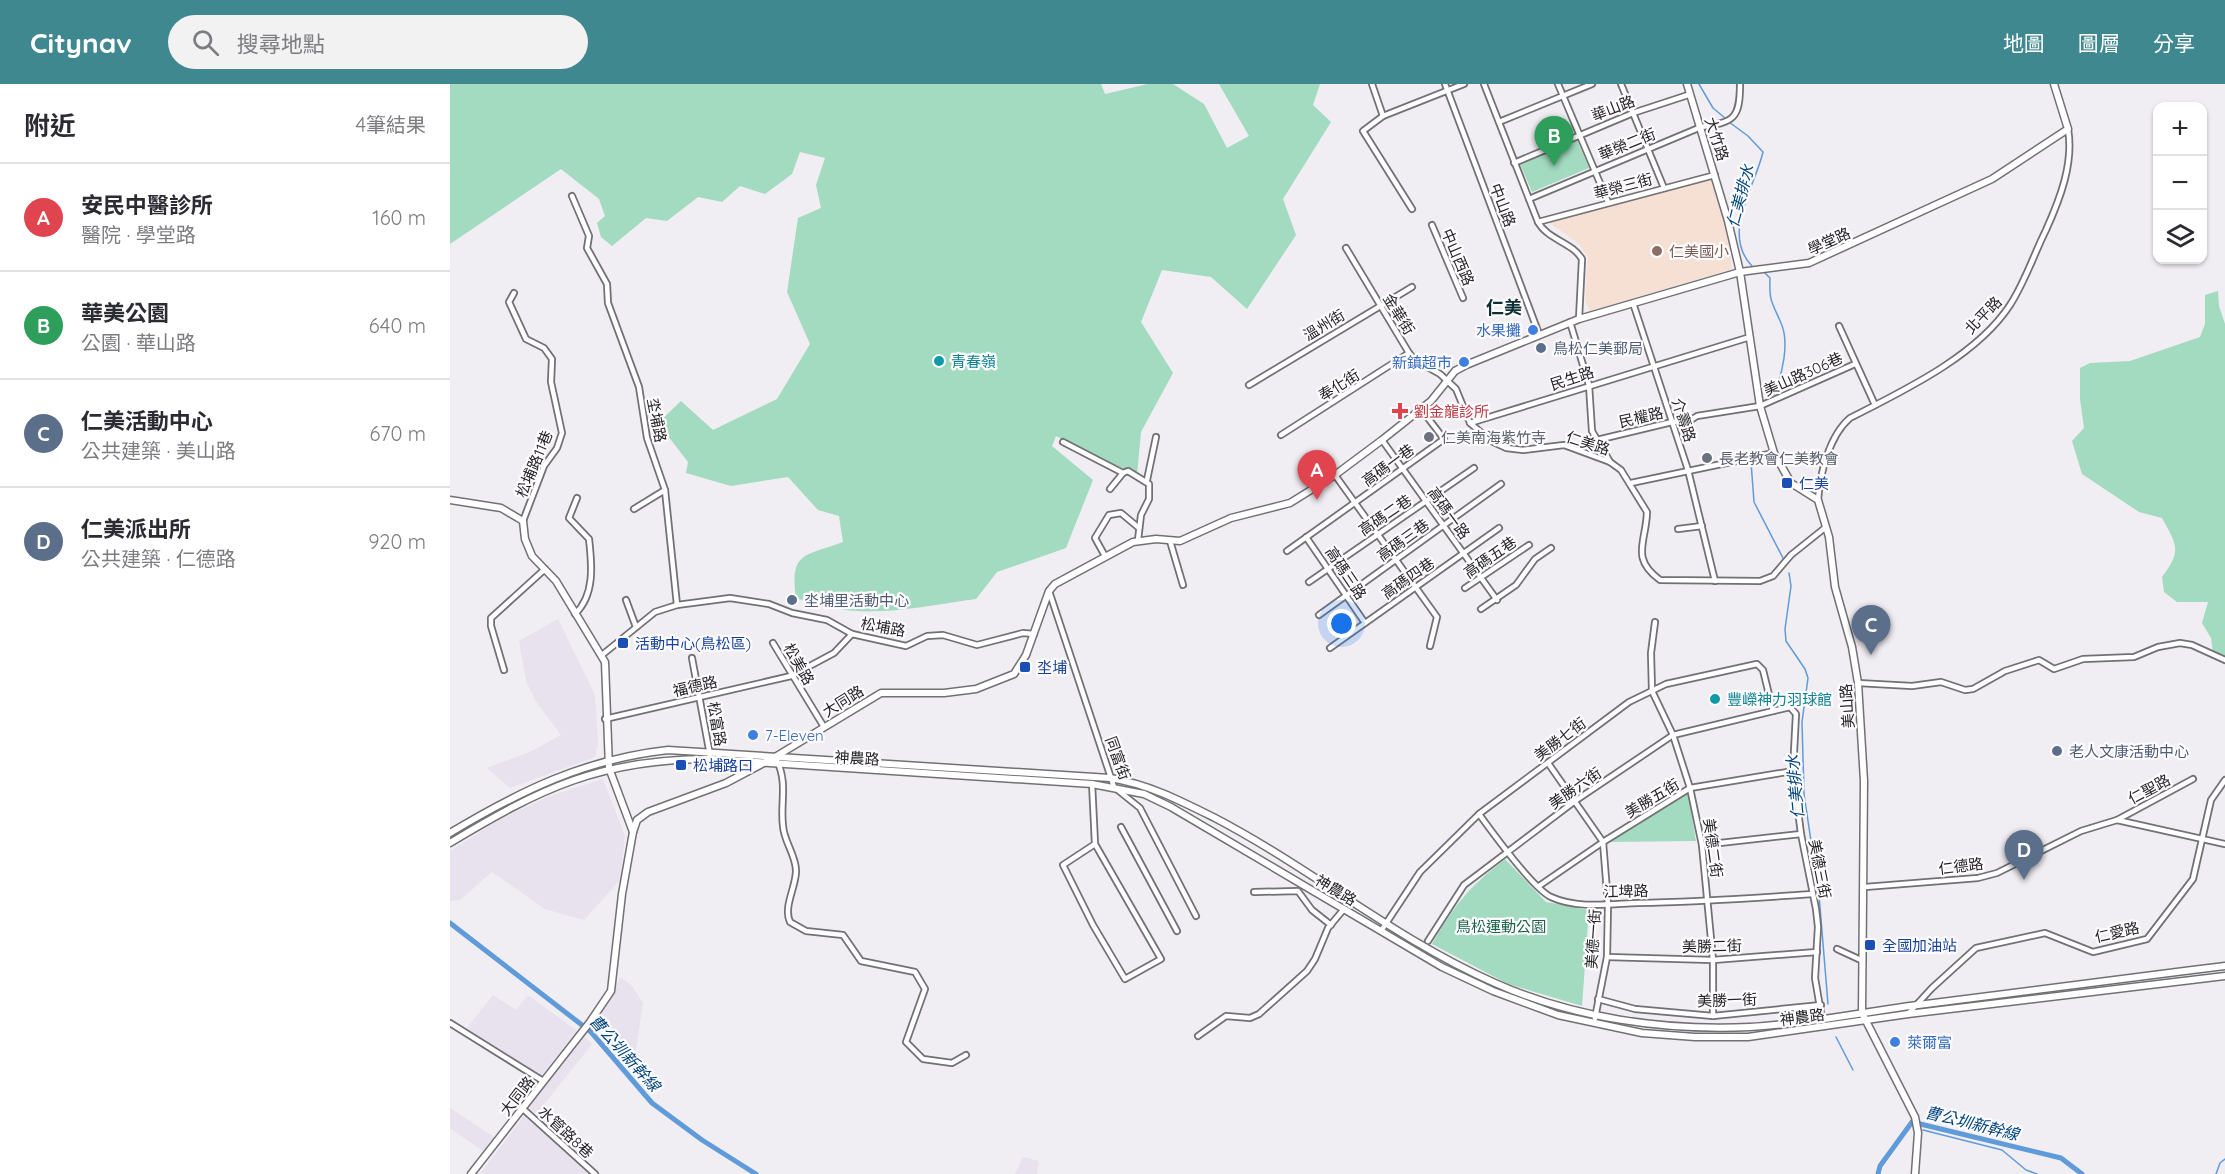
<!DOCTYPE html>
<html lang="zh-TW">
<meta charset="utf-8">
<style>
body{margin:0;font-family:Quicksand,"Noto Sans TC",sans-serif;background:#f2f2f3;color:#2b2b33}
.controls{position:absolute;right:18px;top:18px;display:grid;overflow:hidden;border-radius:12px;box-shadow:0 2px 4px #0004}
.controls button{width:54px;height:54px;display:grid;place-items:center;padding:0;border:0;border-bottom:2px solid #e1e1e2;background:#fff;color:#2b2b33;font:30px sans-serif}
.you{position:absolute;left:892px;top:540px;width:21px;height:21px;margin:-15px;border:4px solid #fff;border-radius:50%;background:#1a73e8;box-shadow:0 0 0 9px #1a73e833}
.badge{display:grid;place-items:center;width:39px;height:39px;border-radius:50%;background:#40888f;color:#fff;font-size:20px;font-weight:700}
.pin{position:absolute;translate:-50% -50px;filter:drop-shadow(0 2px 3px #0008)}
.pin::after{content:'';position:absolute;top:32px;width:21px;height:18px;background:inherit;clip-path:polygon(0 0,100% 0,50% 100%)}
.list{margin:0;padding:0;list-style:none}
h2{display:flex;justify-content:space-between;align-items:center;height:78px;margin:0;padding:0 24px;font-size:26px}
h2 small{font-size:20px;font-weight:400;color:#7c7c81}
.list li{display:grid;grid-template-columns:39px 1fr auto;gap:18px;align-items:center;box-sizing:border-box;height:108px;padding:0 24px;border-top:2px solid #e1e1e2}
.list b{display:block;font-size:22px;white-space:nowrap}
.list p{margin:0;font-size:20px;white-space:nowrap;color:#7c7c81}
.list em{font-size:20px;font-style:normal;color:#7c7c81}
.icon{flex:none;width:33px;height:33px;fill:none;stroke:currentColor;stroke-width:2;stroke-linecap:round;stroke-linejoin:round}
.map{position:relative;flex:none;width:1775px;height:1090px;overflow:hidden}
header{display:flex;align-items:center;gap:36px;box-sizing:border-box;height:84px;padding:0 30px;background:#40888f;color:#fff}
header strong{font-size:28px}
nav{display:flex;gap:33px;margin-inline-start:auto;font-size:21px}
.search{width:420px;height:54px;background:#f2f2f3;display:flex;align-items:center;gap:15px;box-sizing:border-box;padding:0 21px;border-radius:33px;color:#7c7c81;font-size:22px}
main{display:flex}
aside{flex:1;background:#fff}
.map>svg:first-child{display:block}
</style>
<header>
<strong>Citynav</strong>
<div class="search"><svg class="icon" aria-label="search" viewBox="0 0 24 24"><circle cx="10" cy="10" r="6"/><path d="M15 15l6 6"/></svg>搜尋地點</div>
<nav><a>地圖</a><a>圖層</a><a>分享</a></nav>
</header>
<main>
<aside>
<h2>附近<small>4筆結果</small></h2>
<ul class="list">
<li><span class="badge" style="background:#e0444e">A</span><div><b>安民中醫診所</b><p>醫院 · 學堂路</p></div><em>160 m</em></li>
<li><span class="badge" style="background:#2e9e5b">B</span><div><b>華美公園</b><p>公園 · 華山路</p></div><em>640 m</em></li>
<li><span class="badge" style="background:#5c6f8a">C</span><div><b>仁美活動中心</b><p>公共建築 · 美山路</p></div><em>670 m</em></li>
<li><span class="badge" style="background:#5c6f8a">D</span><div><b>仁美派出所</b><p>公共建築 · 仁德路</p></div><em>920 m</em></li>
</ul>
</aside>
<div class="map">
<svg width="1775" height="1090" viewBox="0 0 1775 1090">
<rect width="100%" height="100%" fill="#f0edf3"/>
<g fill="#e8e1ee">
<path d="M108 535 145 611 148 660 145 673 60 704 37 684 82 667 111 651 85 616 76 597 69 557Z"/>
<path d="M153 695 175 752 170 796 134 836 95 825 42 788 10 816 0 817V767L49 736 100 712Z"/>
<path d="M170 893 182 902 193 919 184 979 146 940Z"/>
<path d="M43 911 66 926 78 911 127 947 90 993 17 944Z"/>
<path d="M135 953 142 960 87 1029 77 1024Z"/>
<path d="M0 1024 44 1053 33 1067 0 1044Z"/>
<path d="M74 1032 144 1090H30Z"/>
<path d="M573 1073 589 1077 587 1090H565Z"/>
</g>
<path fill="#f6e0d4" d="M1262 95 1275 139 1282 185 1140 227 1135 217 1138 173 1129 160 1097 137Z"/>
<g fill="#a2dbbf">
<path d="M0 0H651L655 10 698 0H723L754 20 777 64 799 52 769 0H870L863 21 881 38 833 115 846 151 797 225 761 193 712 186 691 238 723 289 691 348 687 391 606 352 602 362 643 396 616 464 547 488 526 515C459 524 412 538 346 514 339 467 356 472 393 458L389 432 368 426 338 393 281 402 236 389 238 378 208 339 231 317 263 346 327 315 360 260 337 208 348 134 371 124 366 101 375 74 350 68 342 90 315 110 290 102 272 118 248 113 217 137 196 134 162 162 151 153 147 139 155 132 149 115 111 85 0 160Z"/>
<path d="M1127 56 1139 84 1082 108 1070 80Z"/>
<path d="M1768 207 1769 222 1775 240V574L1763 569 1761 554 1752 539 1758 518H1727L1714 508 1712 493C1732 467 1727 461 1712 434L1689 428 1632 390 1622 357 1634 344 1630 315V284L1640 279 1680 277 1750 253 1755 240V211Z"/>
<path d="M1238 709 1246 757 1159 758Z"/>
<path d="M1055 775 1096 818 1139 826 1132 922 1058 900 982 860C1006 819 1017 805 1055 775Z"/>
</g>
<g fill="none" stroke-linecap="round" stroke-linejoin="round">
<g stroke="#609bd9" stroke-width="1.5">
<path d="M1249 0 1263 24 1275 34"/>
<path d="M1279 38 1298 52 1313 68C1305 103 1271 150 1302 182"/>
<path d="M1315 189 1320 194C1319 218 1322 218 1331 239 1340 259 1332 291 1324 310"/>
<path d="M1301 378 1304 418 1334 476"/>
<path d="M1339 489 1341 502 1335 545 1336 557 1355 585 1358 594 1352 638 1354 710 1369 811 1378 920"/>
<path d="M1386 953 1403 986"/>
<path d="M1473 1046 1552 1066 1576 1086 1587 1090"/>
<path d="M1766 1090 1770 1079 1775 1075"/>
</g>
<g stroke="#609bd9" stroke-width="5">
<path d="M0 839 141 948 202 1019 252 1056 306 1090"/>
<path d="M1428 1090 1430 1082 1462 1038 1611 1074 1632 1090"/>
</g>
<defs>
<g id="minor">
<path d="M922 0 933 32"/>
<path d="M995 0 1089 250"/>
<path d="M1034 0 1088 138C1098 156 1122 158 1132 175L1129 235"/>
<path d="M1108 0 1158 118"/>
<path d="M1171 0 1214 104"/>
<path d="M1049 38 1142 0"/>
<path d="M1064 79 1183 29 1238 11"/>
<path d="M122 112 139 152 137 164 157 200 158 219 189 303 197 354 215 406 227 521"/>
<path d="M1079 115 1251 43C1284 38 1290 35 1290 0"/>
<path d="M962 125 913 47 933 32 1014 0"/>
<path d="M1088 138 1265 91"/>
<path d="M982 141 1013 214"/>
<path d="M896 164 959 269 965 276 990 290 1006 305 1020 339 1041 357 1056 364 1073 366 1114 361 1160 378 1171 386 1197 428C1196 459 1180 474 1210 496L1310 497 1323 492 1341 471 1376 443"/>
<path d="M64 209 59 218 76 255 94 264 102 275 101 298 112 349 107 364 94 382 73 437"/>
<path d="M1183 219 1238 386 1265 497"/>
<path d="M1120 238 1139 301 1142 347 1160 378"/>
<path d="M1389 242 1425 321"/>
<path d="M799 301 962 203"/>
<path d="M1020 339 1300 253"/>
<path d="M831 351 959 269"/>
<path d="M932 356 1047 516"/>
<path d="M1147 356 1222 338 1241 336 1247 332 1310 322 1405 280"/>
<path d="M613 358 673 389"/>
<path d="M885 391 987 533 980 562"/>
<path d="M697 396 706 353"/>
<path d="M1181 399 1324 369"/>
<path d="M660 405 673 389 678 387 699 400V415L691 431 688 456"/>
<path d="M1368 416C1370 390 1379 352 1400 334 1453 307 1527 272 1560 221 1575 198 1584 170 1596 146 1610 115 1624 79 1618 45"/>
<path d="M184 425 215 406"/>
<path d="M1228 445 1252 442"/>
<path d="M856 453 915 539"/>
<path d="M720 457 733 501"/>
<path d="M837 467 994 355 971 325"/>
<path d="M655 472 645 454 659 431 671 429 689 444"/>
<path d="M859 498 1024 384"/>
<path d="M1015 504 1079 461"/>
<path d="M599 507 664 703 690 724 746 832"/>
<path d="M176 516 186 543"/>
<path d="M1031 525 1066 501 1085 475 1101 464"/>
<path d="M125 530C145 511 142 481 139 455L119 434 127 414"/>
<path d="M869 531 1051 400"/>
<path d="M1205 538 1201 569 1202 607 1223 651 1240 704 1252 761 1263 876V932"/>
<path d="M323 559 374 643"/>
<path d="M880 564 1049 444"/>
<path d="M152 571 205 528 227 521 280 514 319 520 342 529 377 536 402 550 456 562 477 552 493 551 527 561 573 549 584 550"/>
<path d="M242 574 260 671"/>
<path d="M54 586 41 542V534L95 485"/>
<path d="M1408 599 1462 602 1491 598 1515 606 1523 605 1555 587 1589 576 1604 585 1633 575 1684 573 1708 563 1730 559 1742 561 1775 576"/>
<path d="M155 635 341 592 384 569 402 550"/>
<path d="M327 677C338 699 330 720 333 742 334 758 346 771 346 787 346 803 333 823 340 838L356 847 393 851 411 877 465 888 475 905 456 958 473 975 502 979 516 971"/>
<path d="M1098 679 1153 758 1158 820 1157 873 1145 934"/>
<path d="M642 699 645 760 711 875 675 895 643 841 613 781 645 760"/>
<path d="M1029 730C1042 748 1083 804 1101 813 1127 825 1160 820 1188 819 1246 818 1304 814 1362 810"/>
<path d="M1667 736 1743 695"/>
<path d="M671 743 727 847"/>
<path d="M1252 761 1351 750"/>
<path d="M1089 802 1153 758 1240 704 1343 687"/>
<path d="M1415 803 1528 794 1547 789 1631 747 1667 736 1775 760"/>
<path d="M804 808 848 807 862 826 881 841"/>
<path d="M931 847 970 788 1029 730 1179 618 1216 600 1307 580 1313 586 1323 627"/>
<path d="M978 857 1014 801 1125 717 1223 651 1340 623 1346 630 1343 687 1351 750 1366 825 1368 843 1365 894 1372 935"/>
<path d="M1387 865 1413 877"/>
<path d="M1157 873 1263 876 1367 868"/>
<path d="M1148 915 1185 925 1263 932 1371 921"/>
<path d="M1458 930 1482 904 1526 864 1595 849 1643 868 1697 855 1743 795 1761 716 1775 696"/>
<path d="M0 939 93 997"/>
<path d="M748 952 776 932 800 934 809 930 857 887 865 875 878 844 894 825"/>
<path d="M72 1024 145 1090"/>
</g>
<g id="tertiary">
<path d="M1237 0 1278 137 1290 188 1310 322 1324 369 1341 399 1368 416 1379 453 1385 503 1402 563 1408 599 1414 697 1412 929 1465 1033 1468 1049 1465 1090"/>
<path d="M0 416 51 424 73 437 75 455 82 472 106 497 155 578 159 684 183 748"/>
<path d="M0 749C70 707 135 675 218 666L660 694C698 700 731 717 765 734 861 784 945 855 1045 899 1123 934 1214 947 1300 943 1358 940 1417 927 1476 920 1575 907 1675 894 1775 882"/>
<path d="M0 759C91 704 151 675 260 675L642 700 694 710 721 723 992 883 1043 907 1108 931 1192 949 1245 953H1298L1458 930 1775 892"/>
<path d="M21 1090 140 938 161 907 172 810 183 748 187 736 198 728 276 699 325 673 431 609H494L526 605 564 590 576 571 599 507 605 500 683 458 706 455 730 457 781 434 840 419 885 391 932 356 981 317 1005 287 1016 281 1129 235 1290 188 1359 179 1542 95 1618 45 1604 0"/>
</g>
</defs>
<use href="#minor" stroke="#727074" stroke-width="8"/>
<use href="#tertiary" stroke="#727074" stroke-width="9"/>
<use href="#minor" stroke="#fff" stroke-width="4.5"/>
<use href="#tertiary" stroke="#fff" stroke-width="6"/>
</g>
<circle fill="#8d6e63" stroke="#fdfbfe" stroke-width="2" cx="1207" cy="167" r="6"/>
<g fill="#3f7fe0" stroke="#fdfbfe" stroke-width="2">
<circle cx="1083" cy="246" r="6"/>
<circle cx="1014" cy="278" r="6"/>
<circle cx="303" cy="651" r="6"/>
<circle cx="1445" cy="958" r="6"/>
</g>
<g fill="#5c6f8a" stroke="#fdfbfe" stroke-width="2">
<circle cx="1091" cy="264" r="6"/>
<circle cx="342" cy="516" r="6"/>
<circle cx="1607" cy="667" r="6"/>
</g>
<g fill="#0f9aa8" stroke="#fdfbfe" stroke-width="2">
<circle cx="489" cy="277" r="6"/>
<circle cx="1265" cy="615" r="6"/>
</g>
<path fill="#e0444e" stroke="#fdfbfe" stroke-width="2" d="M947 318h6v6h6v6h-6v6h-6v-6h-6v-6h6z"/>
<g fill="#6b7280" stroke="#fdfbfe" stroke-width="2">
<circle cx="979" cy="353" r="6"/>
<circle cx="1257" cy="374" r="6"/>
</g>
<g fill="#1a4fb4" stroke="#fdfbfe" stroke-width="2">
<rect x="1331" y="393" width="12" height="12" rx="3"/>
<rect x="167" y="553" width="12" height="12" rx="3"/>
<rect x="569" y="577" width="12" height="12" rx="3"/>
<rect x="225" y="675" width="12" height="12" rx="3"/>
<rect x="1414" y="855" width="12" height="12" rx="3"/>
</g>
<g text-anchor="middle" dominant-baseline="central" stroke-width="4.5" stroke-linejoin="round" paint-order="stroke">
<g font-size="15" fill="#252526" stroke="#fdfbfe">
<text transform="translate(1163 24) rotate(-21)">華山路</text>
<text transform="translate(1267 55) rotate(72)">大竹路</text>
<text transform="translate(1177 60) rotate(-22)">華榮二街</text>
<text transform="translate(1173 102) rotate(-15)">華榮三街</text>
<text transform="translate(1053 121) rotate(69)">中山路</text>
<text transform="translate(1379 157) rotate(-24)">學堂路</text>
<text transform="translate(1008 173) rotate(67)">中山西路</text>
<text transform="translate(949 230) rotate(58)">金華街</text>
<text transform="translate(1533 231) rotate(-46)">北平路</text>
<text transform="translate(874 241) rotate(-31)">溫州街</text>
<text transform="translate(1353 290) rotate(-24)">美山路306巷</text>
<text transform="translate(1122 294) rotate(-18)">民生路</text>
<text transform="translate(889 301) rotate(-32)">奉化街</text>
<text transform="translate(1191 333) rotate(-13)">民權路</text>
<text transform="translate(207 336) rotate(79)">坔埔路</text>
<text transform="translate(1234 336) rotate(72)">介壽路</text>
<text transform="translate(1138 359) rotate(18)">仁美路</text>
<text transform="translate(84 380) rotate(-67)">松埔路11巷</text>
<text transform="translate(938 381) rotate(-36)">高碼一巷</text>
<text transform="translate(999 429) rotate(54)">高碼一路</text>
<text transform="translate(935 431) rotate(-34)">高碼二巷</text>
<text transform="translate(953 456) rotate(-36)">高碼三巷</text>
<text transform="translate(1040 473) rotate(-35)">高碼五巷</text>
<text transform="translate(896 489) rotate(56)">高碼三路</text>
<text transform="translate(958 494) rotate(-35)">高碼四巷</text>
<text transform="translate(433 543) rotate(10)">松埔路</text>
<text transform="translate(349 580) rotate(60)">松美路</text>
<text transform="translate(245 602) rotate(-13)">福德路</text>
<text transform="translate(393 617) rotate(-32)">大同路</text>
<text transform="translate(1397 622) rotate(-94)">美山路</text>
<text transform="translate(267 640) rotate(80)">松富路</text>
<text transform="translate(1110 655) rotate(-37)">美勝七街</text>
<text transform="translate(407 674) rotate(3)">神農路</text>
<text transform="translate(668 674) rotate(70)">同富街</text>
<text transform="translate(1125 704) rotate(-35)">美勝六街</text>
<text transform="translate(1699 705) rotate(-28)">仁聖路</text>
<text transform="translate(1202 714) rotate(-31)">美勝五街</text>
<text transform="translate(1263 764) rotate(82)">美德二街</text>
<text transform="translate(1511 782) rotate(-7)">仁德路</text>
<text transform="translate(1370 785) rotate(79)">美德三街</text>
<text transform="translate(886 806) rotate(31)">神農路</text>
<text transform="translate(1176 807) rotate(-1)">江埤路</text>
<text transform="translate(1667 848) rotate(-13)">仁愛路</text>
<text transform="translate(1143 855) rotate(-86)">美德一街</text>
<text transform="translate(1262 862) rotate(-1)">美勝二街</text>
<text transform="translate(1277 916) rotate(-2)">美勝一街</text>
<text transform="translate(1352 933) rotate(-8)">神農路</text>
<text transform="translate(67 1012) rotate(-52)">大同路</text>
<text transform="translate(116 1048) rotate(43)">水管路8巷</text>
</g>
<g font-size="15" fill="#785e54" stroke="#fdfbfe" text-anchor="start">
<text x="1219" y="167">仁美國小</text>
</g>
<g font-size="15" fill="#366cbe" stroke="#fdfbfe" text-anchor="end">
<text x="1071" y="246">水果攤</text>
<text x="1002" y="278">新鎮超市</text>
<text x="315" y="651" text-anchor="start">7-Eleven</text>
<text x="1457" y="958" text-anchor="start">萊爾富</text>
</g>
<g font-size="15" fill="#4e5e75" stroke="#fdfbfe" text-anchor="start">
<text x="1103" y="264">鳥松仁美郵局</text>
<text x="354" y="516">坔埔里活動中心</text>
<text x="1619" y="667">老人文康活動中心</text>
</g>
<g font-size="15" fill="#0d838f" stroke="#fdfbfe" text-anchor="start">
<text x="501" y="277">青春嶺</text>
<text x="1277" y="615">豐嶸神力羽球館</text>
</g>
<g font-size="15" fill="#be3a42" stroke="#fdfbfe" text-anchor="start">
<text x="964" y="327">劉金龍診所</text>
</g>
<g font-size="15" fill="#5b616d" stroke="#fdfbfe" text-anchor="start">
<text x="991" y="353">仁美南海紫竹寺</text>
<text x="1269" y="374">長老教會仁美教會</text>
</g>
<g font-size="15" fill="#164399" stroke="#fdfbfe" text-anchor="start">
<text x="1349" y="399">仁美</text>
<text x="185" y="559">活動中心(鳥松區)</text>
<text x="587" y="583">坔埔</text>
<text x="243" y="681">松埔路口</text>
<text x="1432" y="861">全國加油站</text>
</g>
<g font-size="15" fill="#1c6447" stroke="#fdfbfe">
<text x="1051" y="842">鳥松運動公園</text>
</g>
<g font-size="16" font-style="italic" fill="#00467e" stroke="#fdfbfe">
<text transform="translate(1290 112) rotate(-75)">仁美排水</text>
<text transform="translate(1345 703) rotate(-95)">仁美排水</text>
<text transform="translate(175 969) rotate(48)">曹公圳新幹線</text>
<text transform="translate(1522 1039) rotate(14)">曹公圳新幹線</text>
</g>
<g font-size="18" font-weight="bold" fill="#0c2f33" stroke="#fdfbfe">
<text x="1054" y="223">仁美</text>
</g>
</g>
</svg>
<div class="controls">
<button>+</button>
<button>−</button>
<button><svg class="icon" aria-label="layers" viewBox="0 0 24 24"><path d="M12 4l9 5-9 5-9-5zM3 14l9 5 9-5"/></svg></button>
</div>
<div class="you"></div>
<div class="pin badge" style="left:867px;top:416px;background:#e0444e">A</div>
<div class="pin badge" style="left:1104px;top:82px;background:#2e9e5b">B</div>
<div class="pin badge" style="left:1421px;top:571px;background:#5c6f8a">C</div>
<div class="pin badge" style="left:1574px;top:796px;background:#5c6f8a">D</div>
</div>
</main>
